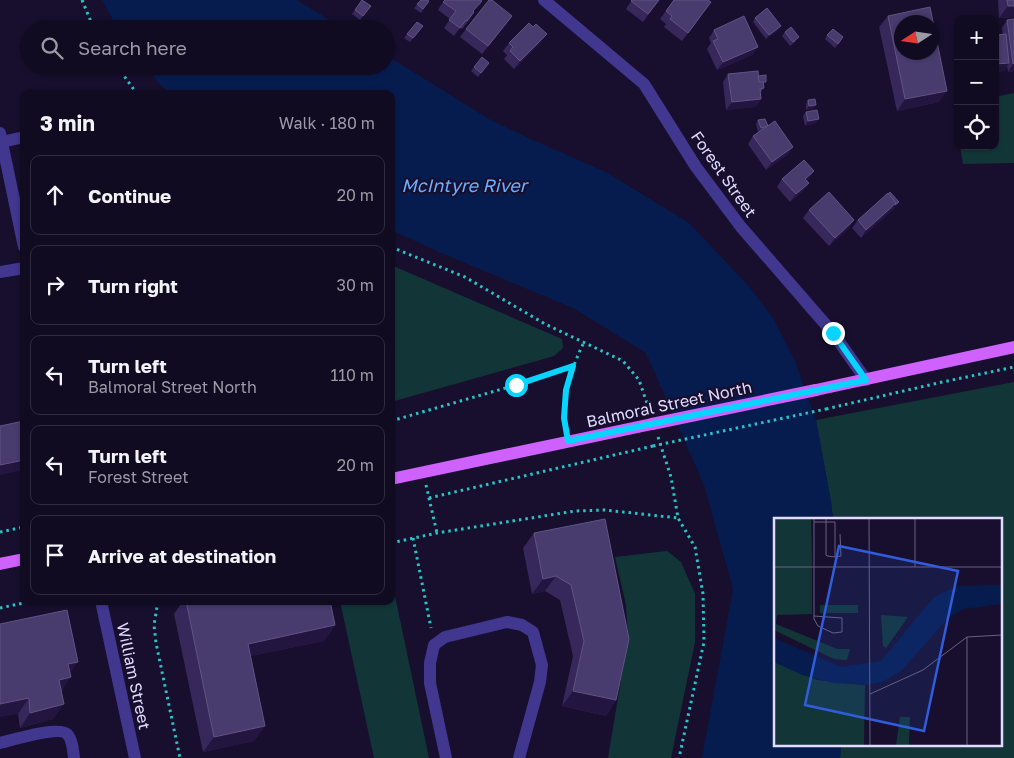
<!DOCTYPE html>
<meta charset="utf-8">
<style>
body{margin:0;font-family:"Golos Text",sans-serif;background:#1a142a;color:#f1f3f6}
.controls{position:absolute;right:15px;top:15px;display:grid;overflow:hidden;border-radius:10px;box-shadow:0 1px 4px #0004}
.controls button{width:45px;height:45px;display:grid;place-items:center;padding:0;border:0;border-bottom:1px solid #302b40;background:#110b22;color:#f1f3f6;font:25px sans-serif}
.compass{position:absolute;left:894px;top:15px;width:45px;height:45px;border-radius:50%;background:#110b22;box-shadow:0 1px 4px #0004;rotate:258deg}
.stop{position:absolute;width:15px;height:15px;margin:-11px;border:4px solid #07d5ff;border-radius:50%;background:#fff}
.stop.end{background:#07d5ff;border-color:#fff;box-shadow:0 1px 5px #0008}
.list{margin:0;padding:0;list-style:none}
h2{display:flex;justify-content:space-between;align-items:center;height:65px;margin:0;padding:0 20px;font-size:21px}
h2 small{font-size:16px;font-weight:400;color:#9c9ba5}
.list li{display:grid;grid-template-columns:32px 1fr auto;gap:15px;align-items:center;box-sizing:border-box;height:80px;margin:0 10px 10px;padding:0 10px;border:1px solid #302b40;border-radius:10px}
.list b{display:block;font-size:19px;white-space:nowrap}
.list p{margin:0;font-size:16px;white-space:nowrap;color:#9c9ba5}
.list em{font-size:16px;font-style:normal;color:#9c9ba5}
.icon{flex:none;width:28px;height:28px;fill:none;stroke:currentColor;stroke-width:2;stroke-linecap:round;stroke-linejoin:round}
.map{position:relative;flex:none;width:1014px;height:758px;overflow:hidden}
.search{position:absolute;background:#110b22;box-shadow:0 1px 4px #0004;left:20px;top:20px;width:375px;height:55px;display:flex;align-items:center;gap:12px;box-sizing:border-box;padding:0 18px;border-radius:28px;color:#9c9ba5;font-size:19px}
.panel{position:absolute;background:#110b22;box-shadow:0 1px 4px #0004;left:20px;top:90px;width:375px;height:515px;border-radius:10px}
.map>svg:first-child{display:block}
</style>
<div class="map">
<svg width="1014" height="758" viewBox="0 0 1014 758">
<rect width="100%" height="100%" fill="#170f2d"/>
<g fill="#123637">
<path d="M1014 93V163L963 164 960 146H995V97Z"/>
<path d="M391 265 562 339 563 348 554 356 391 402Z"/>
<path d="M1014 382V758H840L841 744H1000V519H833L831 502 816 420Z"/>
<path d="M667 551 681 562 695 594V642L671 758H608L628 638 626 605 615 557Z"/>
<path d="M391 577 429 758H374L340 601H391Z"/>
</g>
<g fill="#071c4e">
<path d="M102 0H297L344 29H118Z"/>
<path d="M386 55 489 119 526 137 606 172 689 223 746 283 773 318 795 361 816 420 831 502 833 519H775V744H841L840 758H702L733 589 704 485 646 353 575 309 439 252 391 230V94H169L144 66H386Z"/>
</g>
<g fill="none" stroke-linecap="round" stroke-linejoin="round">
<g stroke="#28c5c7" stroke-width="3" stroke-dasharray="2.5 4" stroke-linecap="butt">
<path d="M82 0 94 29"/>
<path d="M117 66 137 94"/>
<path d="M391 247 465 277 545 324 623 361 639 380 649 409"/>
<path d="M826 409 938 383 1014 367"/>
<path d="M391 421 516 385 573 366"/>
<path d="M566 428C561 398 571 369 584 342"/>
<path d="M658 437 671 477 678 518 695 547 703 594 704 642 679 758"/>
<path d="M426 485 437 533"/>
<path d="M429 498 653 446"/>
<path d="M0 532 24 527"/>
<path d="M413 538 431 628"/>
<path d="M391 543 437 533 575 511 605 510 678 518"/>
<path d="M158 601 154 625 156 643 180 758"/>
<path d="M0 608 33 601"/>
</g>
<g stroke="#41378f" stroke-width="12">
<path d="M544 0 644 84 696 167 741 227 833 333 866 380"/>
<path d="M0 133 24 247"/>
<path d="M2 142 24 137"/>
<path d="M0 272 24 268"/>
<path d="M101 601 135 758"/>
<path d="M0 743C12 740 61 725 68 735 73 741 73 751 74 758"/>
<path d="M446 758 430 683V663L434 645 445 637 507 622 522 625 533 632 542 665 540 682 519 758"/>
</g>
<g stroke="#cf62ff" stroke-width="12">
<path d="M816 390 1014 347"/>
<path d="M391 479 652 424"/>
<path d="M0 564 24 559"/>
</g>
<path stroke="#28c5c7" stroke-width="3" stroke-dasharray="2.5 4" stroke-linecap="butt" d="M653 446 826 409"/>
<path stroke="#cf62ff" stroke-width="12" d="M652 424 816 390"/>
</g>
<g fill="#36285b">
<path d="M362 0 371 6 360 20 352 14Z"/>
<path d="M421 0 429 1 421 13 414 8Z"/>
<path d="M632 0H659L643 22 626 9Z"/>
<path d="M674 0 705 10 682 41 664 27 666 24 660 19Z"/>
<path d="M998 0H1014V17L999 18Z"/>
<path d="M443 2 474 12 469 20 462 29 460 28 454 36 444 28 450 19 438 10Z"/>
<path d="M888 16 939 102 897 111 879 27Z"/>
<path d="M755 18 778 30 766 39 753 22Z"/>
<path d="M1014 19V71L1008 72 1007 66 1004 71 995 72V35L1003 34 1002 28 1007 20Z"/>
<path d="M506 24 482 54 460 37 466 29Z"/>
<path d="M420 30 410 42 404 38 407 34Z"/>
<path d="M714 30 758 47 752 55 717 70 707 49 711 43 709 38Z"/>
<path d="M785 32 796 41 790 46 782 36Z"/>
<path d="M827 35 840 41 835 48 825 39Z"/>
<path d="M541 42 514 69 504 59 507 55 503 51 509 43Z"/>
<path d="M482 57 489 63 478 77 471 71Z"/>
<path d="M728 74 758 76 764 88 760 93 761 99 755 107 726 110 723 82Z"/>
<path d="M808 100 816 105 813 109 806 110V104Z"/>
<path d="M806 112 816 123 805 126 803 116Z"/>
<path d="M758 120 767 126 793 147 787 155 766 170 748 144 753 136 760 132H758L756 124Z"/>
<path d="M814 171 807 181 809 183 803 191 790 202 777 187 782 179Z"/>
<path d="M896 206 891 211 861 238 852 228 858 220Z"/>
<path d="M809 210 854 220 849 228 829 246 803 218Z"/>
<path d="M605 519 616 700 606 716 562 706 573 656 560 600 545 591 532 594 523 548 534 533Z"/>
<path d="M183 601H330L335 625 324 641 250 656 265 726 254 741 203 752 174 614Z"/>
<path d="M0 624 70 673 62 691 53 719 20 728 18 714Z"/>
</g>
<g fill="#221641">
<path d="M1008 6H1014V17L999 18Z"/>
<path d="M781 26 778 30 766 39 769 35Z"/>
<path d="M547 34 541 42 514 69 520 61Z"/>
<path d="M758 47 752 55 717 70 723 62Z"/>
<path d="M1009 63 1004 71 995 72V64Z"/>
<path d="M1014 63V71L1008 72 1013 64Z"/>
<path d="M947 91 939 102 897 111 905 99Z"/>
<path d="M761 99 755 107 726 110 732 102Z"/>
<path d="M816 105 813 109 806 110 809 106Z"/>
<path d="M819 119 816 123 805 126 808 121Z"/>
<path d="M793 147 787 155 766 170 772 162Z"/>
<path d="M814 171 809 179 800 187 805 179Z"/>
<path d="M809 183 803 191 790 202 796 194Z"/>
<path d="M899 202 891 211 861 238 866 230Z"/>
<path d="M854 220 849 228 829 246 835 238Z"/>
<path d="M24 460V470L0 475V465Z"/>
<path d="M556 576 545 591 532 594 543 579Z"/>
<path d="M335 625 324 641 237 659 248 644Z"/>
<path d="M78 662 67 677 68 664Z"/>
<path d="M71 677 60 693 59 680Z"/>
<path d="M573 691 616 700 606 716 562 706Z"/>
<path d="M29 698 18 714 0 717V704Z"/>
<path d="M64 704 53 719 20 728 30 713Z"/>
<path d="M265 726 254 741 203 752 214 737Z"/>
</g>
<g fill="#483b6d" stroke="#605484" fill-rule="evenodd">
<path d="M362 0 371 6 363 16 355 10Z"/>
<path d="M421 0H427L429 1 423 9 417 4Z"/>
<path d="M445 0H480L482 1 473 11 474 12 467 21 466 20 460 28 449 20 456 11 443 2Z"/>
<path d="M489 0H492L512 16 488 46 466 29Z"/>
<path d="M632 0H659L648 14 631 1Z"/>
<path d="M674 0H708L711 2 688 33 670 19 672 16 666 11Z"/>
<path d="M1007 0H1014V6H1008Z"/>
<path d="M930 7 947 91 905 99 888 16ZM902 22H932V52H902Z"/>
<path d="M767 8 781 26 769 35 755 18Z"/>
<path d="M744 16 758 47 723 62 713 41 718 39 714 30Z"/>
<path d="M1014 19V63L1013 64 1007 20Z"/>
<path d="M417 22 423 26 413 38 407 34Z"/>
<path d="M529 23 533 27 536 24 547 34 520 61 510 51 513 47 509 43Z"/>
<path d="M791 27 799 37 793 42 785 32Z"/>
<path d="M833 29 843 37 838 44 827 35Z"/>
<path d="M1006 34 1009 63 995 64V35Z"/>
<path d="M482 57 489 63 481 73 474 67Z"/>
<path d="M758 71 759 82 763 81 764 88 760 89 761 99 732 102 728 74Z"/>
<path d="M766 75V82H759L758 76Z"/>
<path d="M815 99 816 105 809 106 808 100Z"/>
<path d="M817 110 819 119 808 121 806 112Z"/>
<path d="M765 119 768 126 761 128 758 120Z"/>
<path d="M775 121 793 147 772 162 753 136Z"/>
<path d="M804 160 814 171 805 179 809 183 796 194 782 179Z"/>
<path d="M829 192 854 220 835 238 809 210Z"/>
<path d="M890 192 899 202 895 205 896 203 888 194Z"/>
<path d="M888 193 896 203 866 230 858 220Z"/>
<path d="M24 421V460L0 465V426Z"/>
<path d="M605 519 629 639 616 700 573 691 584 641 571 585 556 576 543 579 534 533Z"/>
<path d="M186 601H330L335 625 248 644 265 726 214 737Z"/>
<path d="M67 610 78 662 68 664 71 677 59 680 64 704 30 713 29 698 0 704V624Z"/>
</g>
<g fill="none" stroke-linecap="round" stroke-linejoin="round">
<path stroke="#07d5ff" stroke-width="6" d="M516 385 573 366 566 390 564 418 568 441 866 380 833 333"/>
</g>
<g text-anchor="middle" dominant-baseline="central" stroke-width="4.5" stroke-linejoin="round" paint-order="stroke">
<g font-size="16" fill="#e2dbff" stroke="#170f2d">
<text transform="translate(724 174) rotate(55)">Forest Street</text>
<text transform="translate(669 404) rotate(-12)">Balmoral Street North</text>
<text transform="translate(134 676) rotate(78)">William Street</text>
</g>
<g font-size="18" font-style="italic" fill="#69afff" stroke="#170f2d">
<text x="464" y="185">McIntyre River</text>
</g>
</g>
<g transform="translate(774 518)">
<rect width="228" height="228" fill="#170f2d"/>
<path d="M0 0H37L38 41V96L3 97 2 106 63 131H76L73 142 60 141 0 112ZM46 87H84V95H46ZM107 97 134 99 112 130 109 128ZM0 144 43 162 91 167 90 227H0ZM126 199H136L135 227H122Z" fill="#123637"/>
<path d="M227 67V86L190 91 175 99 126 154 108 164 91 167 59 165 28 157 0 144V120L67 149 107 143 160 79 183 68Z" fill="#071c4e"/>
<path fill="none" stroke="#686181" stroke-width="1" d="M40 0V101L44 108 59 115 68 114V100L40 98M95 0 96 227M40 4H61V39L53 38 52 37V0M61 39 67 38 66 16M0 49H228M141 49V0M193 119V227M96 176 149 152 193 119 228 117"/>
<path fill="#315cdc" fill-opacity="0.15" stroke="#315cdc" stroke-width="2.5" d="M65 28 184 53 150 213 31 187Z"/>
<rect width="228" height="228" fill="none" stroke="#e2dbff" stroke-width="2.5"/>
</g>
</svg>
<div class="controls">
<button>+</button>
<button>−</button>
<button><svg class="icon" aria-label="locate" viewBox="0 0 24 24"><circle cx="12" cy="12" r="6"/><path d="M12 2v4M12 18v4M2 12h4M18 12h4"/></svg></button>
</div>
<svg class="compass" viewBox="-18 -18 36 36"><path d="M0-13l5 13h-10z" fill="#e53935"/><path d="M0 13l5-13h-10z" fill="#9c9ba5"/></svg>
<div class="stop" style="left:516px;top:385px"></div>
<div class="stop end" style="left:833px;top:333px"></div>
<div class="search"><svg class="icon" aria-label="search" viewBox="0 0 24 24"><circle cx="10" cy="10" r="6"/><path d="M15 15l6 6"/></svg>Search here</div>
<section class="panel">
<h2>3 min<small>Walk · 180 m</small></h2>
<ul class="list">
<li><svg class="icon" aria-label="ahead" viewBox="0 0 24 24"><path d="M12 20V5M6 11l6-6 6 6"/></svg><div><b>Continue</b></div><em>20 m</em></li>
<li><svg class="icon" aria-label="right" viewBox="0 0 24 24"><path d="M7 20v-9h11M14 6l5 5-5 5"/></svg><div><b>Turn right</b></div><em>30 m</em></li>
<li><svg class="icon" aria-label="left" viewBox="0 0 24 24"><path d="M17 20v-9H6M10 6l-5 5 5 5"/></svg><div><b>Turn left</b><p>Balmoral Street North</p></div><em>110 m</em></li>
<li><svg class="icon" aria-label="left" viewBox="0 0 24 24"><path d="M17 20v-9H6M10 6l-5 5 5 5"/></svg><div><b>Turn left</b><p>Forest Street</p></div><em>20 m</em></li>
<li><svg class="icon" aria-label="arrive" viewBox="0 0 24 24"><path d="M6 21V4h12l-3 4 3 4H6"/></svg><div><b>Arrive at destination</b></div></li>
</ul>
</section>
</div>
